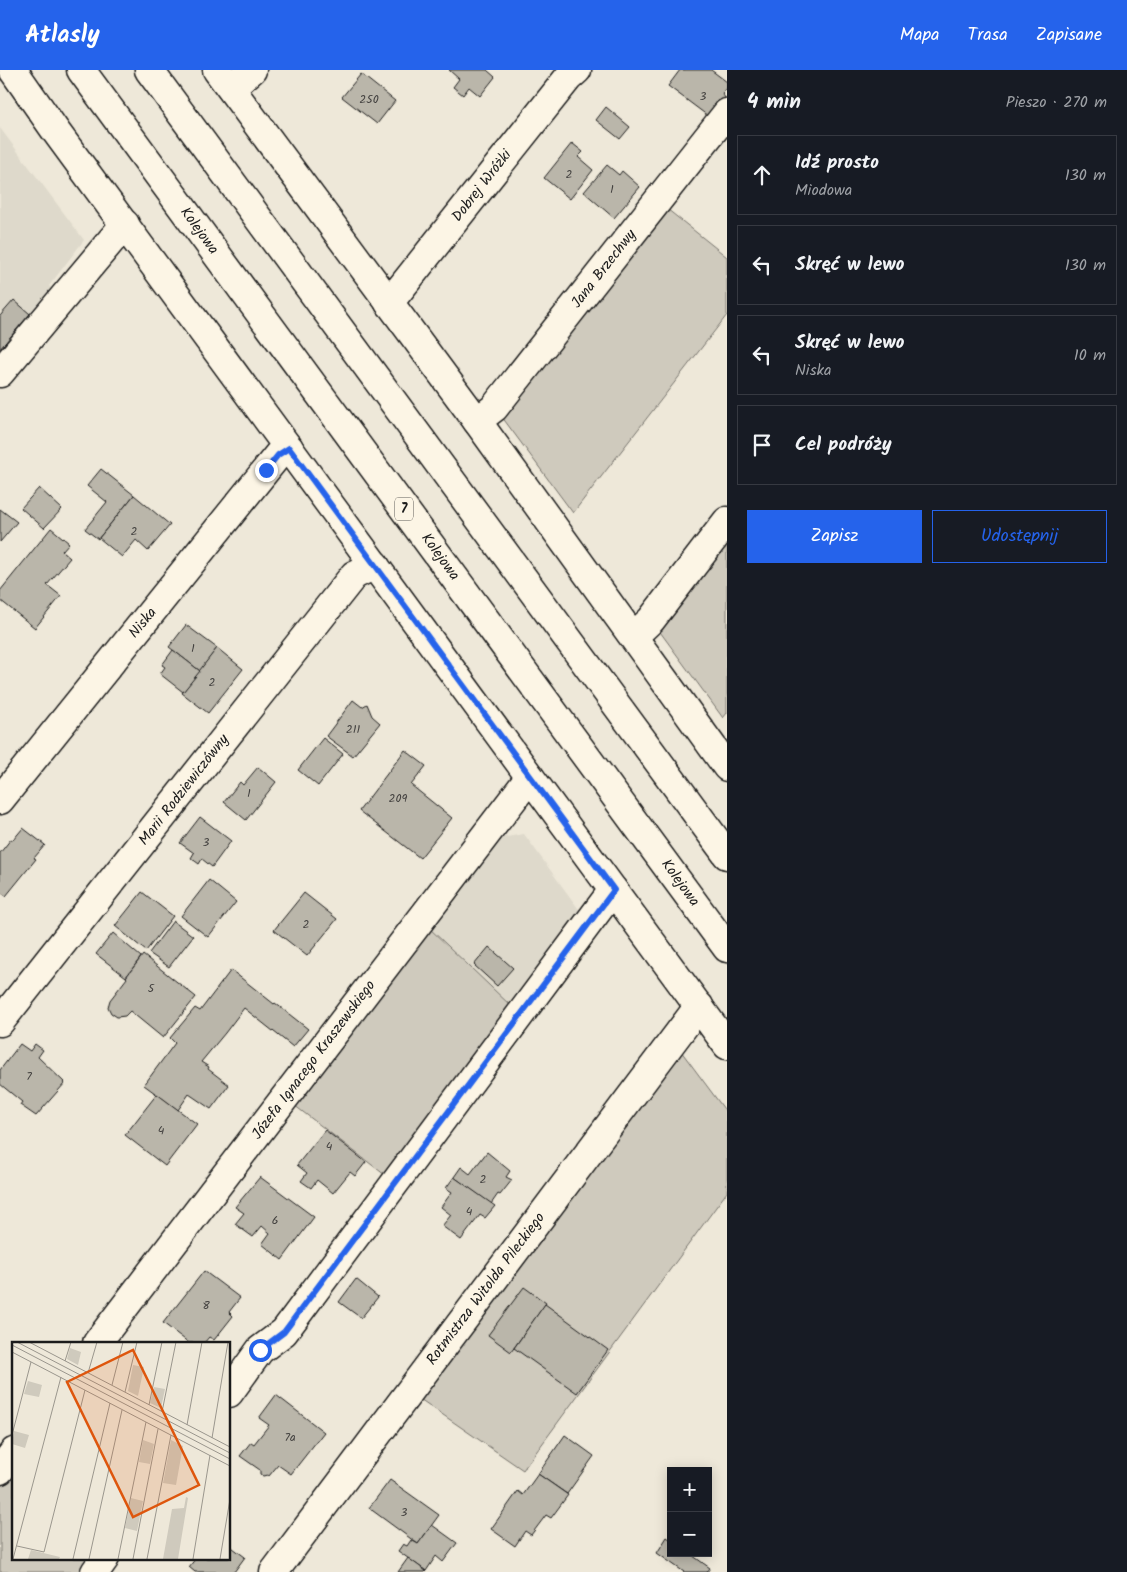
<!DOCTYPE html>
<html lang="pl">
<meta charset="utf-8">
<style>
body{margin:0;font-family:Kalam,sans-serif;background:#242831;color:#f1f3f6}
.controls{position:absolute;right:15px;bottom:15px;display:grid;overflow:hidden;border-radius:0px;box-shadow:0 2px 12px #0003}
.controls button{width:45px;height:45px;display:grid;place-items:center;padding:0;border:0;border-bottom:1px solid #363941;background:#171b24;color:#f1f3f6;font:25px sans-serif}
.stop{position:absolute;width:15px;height:15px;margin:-11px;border:4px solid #2563eb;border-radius:50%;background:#fff}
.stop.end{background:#2563eb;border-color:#fff;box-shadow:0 1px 5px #0008}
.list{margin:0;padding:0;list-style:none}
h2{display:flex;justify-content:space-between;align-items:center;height:65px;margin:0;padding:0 20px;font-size:21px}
h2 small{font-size:16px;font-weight:400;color:#9ea1a6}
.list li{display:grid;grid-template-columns:32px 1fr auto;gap:15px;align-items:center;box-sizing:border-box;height:80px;margin:0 10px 10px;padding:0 10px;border:1px solid #363941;border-radius:0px}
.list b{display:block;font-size:19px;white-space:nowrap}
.list p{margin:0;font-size:16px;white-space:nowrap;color:#9ea1a6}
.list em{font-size:16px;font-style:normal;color:#9ea1a6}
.actions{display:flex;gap:10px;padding:15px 20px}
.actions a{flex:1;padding:11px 0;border:1px solid #2563eb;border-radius:0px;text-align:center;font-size:18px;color:#2563eb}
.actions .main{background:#2563eb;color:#fff}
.icon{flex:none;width:28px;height:28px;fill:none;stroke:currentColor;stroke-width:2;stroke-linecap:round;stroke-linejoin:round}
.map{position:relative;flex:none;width:727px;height:1502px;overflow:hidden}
header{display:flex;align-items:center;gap:30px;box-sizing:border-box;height:70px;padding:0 25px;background:#2563eb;color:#fff}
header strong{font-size:24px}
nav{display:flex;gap:28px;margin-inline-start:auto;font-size:18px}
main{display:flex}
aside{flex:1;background:#171b24}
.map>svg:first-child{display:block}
</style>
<header>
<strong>Atlasly</strong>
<nav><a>Mapa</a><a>Trasa</a><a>Zapisane</a></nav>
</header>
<main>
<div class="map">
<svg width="727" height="1502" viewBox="0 0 727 1502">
<rect width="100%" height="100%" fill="#eee8d9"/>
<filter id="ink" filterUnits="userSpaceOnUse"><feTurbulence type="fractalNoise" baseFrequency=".02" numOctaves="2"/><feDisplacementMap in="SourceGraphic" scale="10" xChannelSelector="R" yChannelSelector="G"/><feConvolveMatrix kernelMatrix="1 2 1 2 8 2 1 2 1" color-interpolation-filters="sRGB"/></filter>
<g filter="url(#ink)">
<g fill="#ded9cb">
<path d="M0 58 84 170 49 216 56 223 0 291Z"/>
<path d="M524 764 583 845 512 937 427 856 494 769Z"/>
</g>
<g fill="#cfcabd" stroke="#76736c">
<path d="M667 139 727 187V245L573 443 502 347Z"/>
<path d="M727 463V643L723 648 655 555Z"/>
<path d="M427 856 512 937 385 1105 290 1032Z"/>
<path d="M678 977 727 1043V1122L523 1400 417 1327Z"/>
<path d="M14 1394V1488H94L84 1502H0V1412Z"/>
</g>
<g fill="#bab6aa" stroke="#1c1c1c">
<path d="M449 0H487L495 7 480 26 469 17 463 25 453 17 459 9Z"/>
<path d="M680 0H711L727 12V18L722 24 727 30 712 49 668 16Z"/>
<path d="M361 4 395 31 377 54 342 27Z"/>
<path d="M606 37 630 57 620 69 596 50Z"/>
<path d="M572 73 583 82 578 87 593 100 570 129 544 108Z"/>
<path d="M607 95 619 105 622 101 640 117 614 148 584 122Z"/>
<path d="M14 230 30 244 0 279V246Z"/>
<path d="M101 399 134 425 98 469 85 459 107 432 87 416Z"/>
<path d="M39 418 62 439 44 458 21 438Z"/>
<path d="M134 425 170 455 148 481 136 470 122 487 99 468Z"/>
<path d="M0 439 17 452 0 472Z"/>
<path d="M51 458 69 473 62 481 70 488 47 515 61 526 35 558 0 530V521Z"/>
<path d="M186 555 217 578 200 601 169 577Z"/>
<path d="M217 578 243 599 208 643 182 623Z"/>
<path d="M173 580 200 601 183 622 160 604 165 597 162 595Z"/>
<path d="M353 630 362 637 367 634 372 646 380 653 353 686 326 666Z"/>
<path d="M323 668 343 684 318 716 298 700Z"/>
<path d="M405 680 426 696 411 715 452 748 420 788 359 741Z"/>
<path d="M258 697 276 712 246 750 224 732 240 712 243 715Z"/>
<path d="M200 747 231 771 212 797 202 789 199 794 191 788 194 783 180 773Z"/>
<path d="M23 758 45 775 34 788 36 789 6 826 0 822V783L11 769 13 770Z"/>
<path d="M209 810 236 832 208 867 181 846Z"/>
<path d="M142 822 173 846 146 881 115 856Z"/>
<path d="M304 823 337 849 307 886 274 860Z"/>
<path d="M173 851 193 866 169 897 149 883Z"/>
<path d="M113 863 141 887 126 907 96 884Z"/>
<path d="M489 877 513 898 497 916 474 895Z"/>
<path d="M143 885 196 927 163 968 130 941 125 946 117 947 111 943 108 937 110 930 127 908 126 907Z"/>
<path d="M231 900 274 934 275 933 308 959 293 977 244 938 225 963 201 992 209 997 208 999 229 1015 211 1039 189 1024 178 1040 144 1015 175 973 170 968 195 938 200 941Z"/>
<path d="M20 974 30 981 35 974 43 980 38 987 65 1013 36 1046 20 1035 22 1032 0 1014V1000Z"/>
<path d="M157 1024 197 1054 165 1096 125 1065Z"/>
<path d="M325 1060 366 1092 355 1106 350 1102 333 1123 317 1110 311 1118 301 1111 307 1103 297 1095Z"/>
<path d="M487 1082 510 1101 506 1107 512 1110 500 1125 498 1124 491 1134 454 1107 461 1097 470 1104Z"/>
<path d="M260 1107 314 1147 282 1190 262 1174 270 1163 262 1156 253 1167 235 1154 244 1143 235 1137Z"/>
<path d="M454 1107 495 1136 485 1148 480 1145 461 1170 442 1156 451 1145 441 1137 452 1122 446 1118Z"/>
<path d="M204 1201 240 1228 229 1242 233 1246 214 1270 209 1267 204 1273H189L163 1253Z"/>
<path d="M356 1209 378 1227 361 1248 339 1232Z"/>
<path d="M524 1217 546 1233 511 1282 488 1265Z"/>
<path d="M545 1234 608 1280 577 1323 514 1278Z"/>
<path d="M276 1325 324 1362 291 1404 278 1395 269 1406 267 1405 263 1406 260 1404V1400L240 1386 251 1372 254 1374 269 1355 259 1348Z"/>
<path d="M565 1365 594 1386 567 1424 538 1404Z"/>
<path d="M538 1404 568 1425 551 1448 546 1445 531 1465 525 1461 515 1476 491 1459 518 1421 523 1425Z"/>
<path d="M390 1410 439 1445 418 1474 369 1438Z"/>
<path d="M432 1455 457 1473 443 1492 436 1486 426 1501 398 1481 403 1474 407 1476 411 1470 418 1474Z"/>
<path d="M667 1467 671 1470V1483H689L710 1498 707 1502H684L657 1483Z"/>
<path d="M229 1475 245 1487 234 1502H195L189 1497 196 1488H229Z"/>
<path d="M408 1488 426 1501 425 1502H398Z"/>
</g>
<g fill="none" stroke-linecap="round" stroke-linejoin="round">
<defs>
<g id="minor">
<path d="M13 0 57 63 727 975"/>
<path d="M217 0 477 351 727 697"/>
<path d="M231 18 252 0"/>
<path d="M389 233 568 8 577 0"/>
<path d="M0 303 125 154"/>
<path d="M477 351 494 338 727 43"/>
<path d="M634 566 651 550 727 451"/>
<path d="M0 730 278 385 289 378"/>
<path d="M0 952 354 505 375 495"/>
<path d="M97 1273 530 707"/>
<path d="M229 1323 260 1280 284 1262 613 820"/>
<path d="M0 1400 14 1382"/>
<path d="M95 1502 105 1488"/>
<path d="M274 1502 699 936"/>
</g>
<g id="trunk">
<path d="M81 0 727 878"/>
<path d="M149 0 727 785"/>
</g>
</defs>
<use href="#minor" stroke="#1c1c1c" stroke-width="31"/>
<use href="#trunk" stroke="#1c1c1c" stroke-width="31"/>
<use href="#minor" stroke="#fcf5e5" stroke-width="28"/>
<use href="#trunk" stroke="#fcf5e5" stroke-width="28"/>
</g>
</g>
<g fill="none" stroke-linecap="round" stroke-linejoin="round" filter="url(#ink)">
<path stroke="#2563eb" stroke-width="6" d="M260 1280 284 1262 614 820 289 378 278 385 266 400"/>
</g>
<g text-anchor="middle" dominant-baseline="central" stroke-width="4" stroke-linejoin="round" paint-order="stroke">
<g font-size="12" fill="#444240">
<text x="703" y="26">3</text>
<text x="369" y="29">250</text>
<text x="569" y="104">2</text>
<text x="612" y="119">1</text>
<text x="134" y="461">2</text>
<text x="193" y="578">1</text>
<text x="212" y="612">2</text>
<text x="353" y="659">211</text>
<text x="249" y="723">1</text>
<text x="398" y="728">209</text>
<text x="206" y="772">3</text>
<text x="306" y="854">2</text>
<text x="151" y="918">5</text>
<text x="29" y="1006">7</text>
<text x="161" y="1060">4</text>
<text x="329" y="1076">4</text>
<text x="483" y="1109">2</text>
<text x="469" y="1141">4</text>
<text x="275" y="1150">6</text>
<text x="206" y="1235">8</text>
<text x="290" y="1367">7a</text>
<text x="404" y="1442">3</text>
</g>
<rect fill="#fcf5e5" stroke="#5f5d58" stroke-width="1" x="395" y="427.5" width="18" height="23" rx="4"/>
<g font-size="14" font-weight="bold" fill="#1c1c1c">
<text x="404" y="439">7</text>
</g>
<g font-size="15" fill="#1c1c1c" stroke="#fcf5e5">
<text transform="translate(482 116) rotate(-52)">Dobrej Wróżki</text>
<text transform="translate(199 161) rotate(54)">Kolejowa</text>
<text transform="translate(604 199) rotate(-52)">Jana Brzechwy</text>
<text transform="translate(440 487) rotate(54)">Kolejowa</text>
<text transform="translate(143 553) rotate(-51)">Niska</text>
<text transform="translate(184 720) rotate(-52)">Marii Rodziewiczówny</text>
<text transform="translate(680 813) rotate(54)">Kolejowa</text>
<text transform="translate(314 990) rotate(-53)">Józefa Ignacego Kraszewskiego</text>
<text transform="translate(486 1219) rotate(-53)">Rotmistrza Witolda Pileckiego</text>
</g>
</g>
<g transform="translate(12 1272)">
<rect width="218" height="218" fill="#eee8d9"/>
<path d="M58 6 69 10 66 23 55 17ZM121 23 132 25 126 54 116 49ZM16 39 30 43 27 55 12 52ZM142 45 153 47 149 66 138 61ZM2 89 17 93 13 106 0 102ZM131 98 142 102 138 122 127 120ZM159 98 171 104 164 143 151 141ZM174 155 176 156 166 217H151L160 167 172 166ZM119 156 131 159 125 189 113 186ZM19 208 48 215 47 217H16Z" fill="#cfcabd"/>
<path fill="none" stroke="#9a968d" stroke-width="1" d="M5 0 218 111M17 0 218 105M0 3 218 117M0 10 218 124M53 19 59 0M76 31 85 0M100 43 111 0M113 50 125 0M137 63 150 0M150 70 164 0M175 83 190 0M0 93 19 20M200 96 216 0M5 204 32 210 73 48M1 217 49 35M61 217 98 61M77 217 110 68M106 217 134 80M121 217 146 87M135 217 159 93M181 217 198 113M208 217 218 157"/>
<path fill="#de560d" fill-opacity="0.15" stroke="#de560d" stroke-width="2.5" d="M121 8 187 143 121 175 55 40Z"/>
<rect width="218" height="218" fill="none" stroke="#1c1c1c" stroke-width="2.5"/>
</g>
</svg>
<div class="controls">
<button>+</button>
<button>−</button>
</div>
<div class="stop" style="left:260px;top:1280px"></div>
<div class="stop end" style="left:266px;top:400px"></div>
</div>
<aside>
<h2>4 min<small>Pieszo · 270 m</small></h2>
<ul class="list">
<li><svg class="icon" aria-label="ahead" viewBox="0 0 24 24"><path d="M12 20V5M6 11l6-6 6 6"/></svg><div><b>Idź prosto</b><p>Miodowa</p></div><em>130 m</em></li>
<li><svg class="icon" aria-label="left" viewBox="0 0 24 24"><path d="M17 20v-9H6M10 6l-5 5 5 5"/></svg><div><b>Skręć w lewo</b></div><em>130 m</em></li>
<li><svg class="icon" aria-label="left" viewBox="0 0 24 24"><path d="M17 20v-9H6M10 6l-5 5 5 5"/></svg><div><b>Skręć w lewo</b><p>Niska</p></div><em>10 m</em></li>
<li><svg class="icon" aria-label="arrive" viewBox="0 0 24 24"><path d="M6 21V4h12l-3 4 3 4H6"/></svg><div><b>Cel podróży</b></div></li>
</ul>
<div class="actions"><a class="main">Zapisz</a><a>Udostępnij</a></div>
</aside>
</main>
